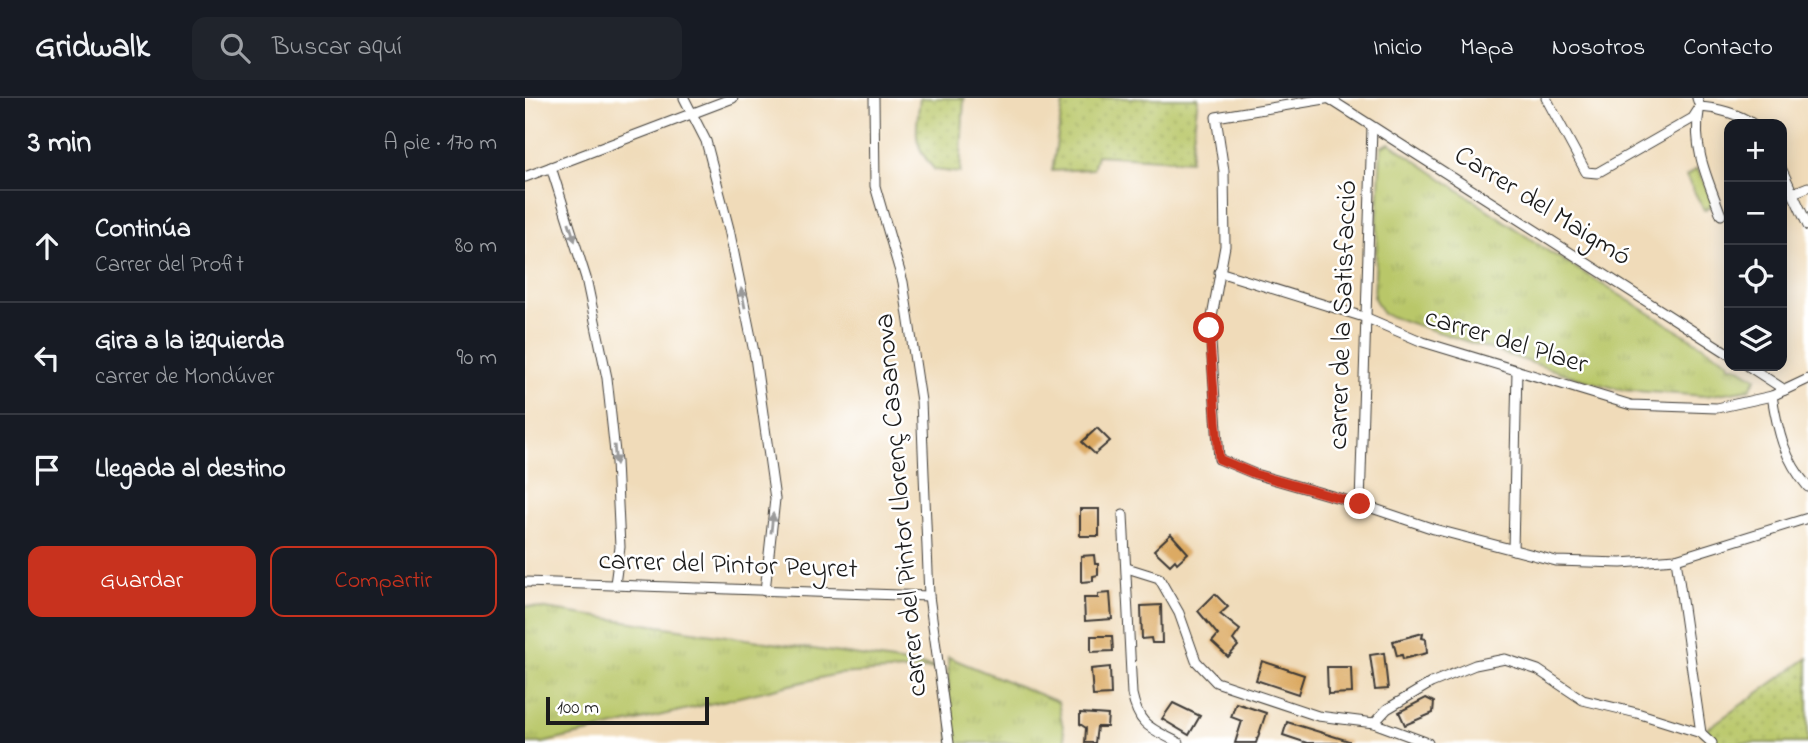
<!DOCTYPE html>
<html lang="es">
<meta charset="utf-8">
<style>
body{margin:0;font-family:"Indie Flower",sans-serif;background:#20242c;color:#f1f3f6}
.controls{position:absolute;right:21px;top:21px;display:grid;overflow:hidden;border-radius:14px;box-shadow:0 4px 18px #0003}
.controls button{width:63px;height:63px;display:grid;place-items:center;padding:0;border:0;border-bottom:2px solid #363941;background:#171b24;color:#f1f3f6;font:35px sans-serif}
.scale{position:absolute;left:21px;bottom:18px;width:163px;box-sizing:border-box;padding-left:7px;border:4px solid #1c1c1c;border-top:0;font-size:19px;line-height:24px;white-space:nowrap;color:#1c1c1c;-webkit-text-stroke:5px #fff;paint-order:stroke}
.stop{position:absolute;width:21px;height:21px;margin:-16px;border:5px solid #c8321e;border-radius:50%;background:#fff}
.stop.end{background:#c8321e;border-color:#fff;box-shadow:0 2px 7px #0008}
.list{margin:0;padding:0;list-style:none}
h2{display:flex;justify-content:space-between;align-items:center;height:91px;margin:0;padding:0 28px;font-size:30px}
h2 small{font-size:23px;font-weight:400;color:#9ea1a6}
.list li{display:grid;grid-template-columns:46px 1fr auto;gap:21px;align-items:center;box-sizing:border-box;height:112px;padding:0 28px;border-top:2px solid #363941}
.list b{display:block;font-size:26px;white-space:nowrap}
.list p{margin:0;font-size:23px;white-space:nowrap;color:#9ea1a6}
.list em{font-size:23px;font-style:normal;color:#9ea1a6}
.actions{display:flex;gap:14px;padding:21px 28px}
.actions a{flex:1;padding:16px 0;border:2px solid #c8321e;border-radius:14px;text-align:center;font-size:24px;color:#c8321e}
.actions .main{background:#c8321e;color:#fff}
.icon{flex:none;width:38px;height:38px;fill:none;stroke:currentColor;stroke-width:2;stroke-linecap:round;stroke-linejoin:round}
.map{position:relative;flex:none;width:1283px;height:645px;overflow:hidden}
header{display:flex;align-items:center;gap:42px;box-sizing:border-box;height:98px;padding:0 35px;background:#171b24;border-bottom:2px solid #363941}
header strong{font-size:33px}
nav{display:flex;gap:38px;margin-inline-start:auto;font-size:24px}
.search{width:490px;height:63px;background:#20242c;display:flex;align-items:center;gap:18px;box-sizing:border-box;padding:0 24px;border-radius:14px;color:#9ea1a6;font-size:26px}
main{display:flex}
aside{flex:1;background:#171b24}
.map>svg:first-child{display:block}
</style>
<header>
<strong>Gridwalk</strong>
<div class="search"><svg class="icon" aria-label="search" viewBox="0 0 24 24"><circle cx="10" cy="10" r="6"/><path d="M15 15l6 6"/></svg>Buscar aquí</div>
<nav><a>Inicio</a><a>Mapa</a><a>Nosotros</a><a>Contacto</a></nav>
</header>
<main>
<aside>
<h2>3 min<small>A pie · 170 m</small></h2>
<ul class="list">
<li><svg class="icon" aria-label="ahead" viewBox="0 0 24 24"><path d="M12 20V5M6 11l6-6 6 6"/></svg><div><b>Continúa</b><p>Carrer del Profit</p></div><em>80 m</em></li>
<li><svg class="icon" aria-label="left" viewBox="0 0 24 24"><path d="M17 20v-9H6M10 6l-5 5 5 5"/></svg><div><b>Gira a la izquierda</b><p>carrer de Mondúver</p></div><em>90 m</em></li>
<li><svg class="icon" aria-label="arrive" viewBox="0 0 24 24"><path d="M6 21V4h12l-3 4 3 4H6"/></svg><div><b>Llegada al destino</b></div></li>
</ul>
<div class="actions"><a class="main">Guardar</a><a>Compartir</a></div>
</aside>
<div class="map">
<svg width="1283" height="645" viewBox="0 0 1283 645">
<defs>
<pattern id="grass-tufts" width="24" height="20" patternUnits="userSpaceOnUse" patternTransform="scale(1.75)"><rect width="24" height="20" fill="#b9c769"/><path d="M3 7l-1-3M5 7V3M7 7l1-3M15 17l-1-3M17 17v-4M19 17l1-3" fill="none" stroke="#9eaa5a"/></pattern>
<pattern id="park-dots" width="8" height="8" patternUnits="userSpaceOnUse" patternTransform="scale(1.75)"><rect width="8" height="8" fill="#b9c769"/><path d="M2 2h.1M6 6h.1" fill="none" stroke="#9eaa5a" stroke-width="1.8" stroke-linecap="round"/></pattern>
</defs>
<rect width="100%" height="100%" fill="#fff"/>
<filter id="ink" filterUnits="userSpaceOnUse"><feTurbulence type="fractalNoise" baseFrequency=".0143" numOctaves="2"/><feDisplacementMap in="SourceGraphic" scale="14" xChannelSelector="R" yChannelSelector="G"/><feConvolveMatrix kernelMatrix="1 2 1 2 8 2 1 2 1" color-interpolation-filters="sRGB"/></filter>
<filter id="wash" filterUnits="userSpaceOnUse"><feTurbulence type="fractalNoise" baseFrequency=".00686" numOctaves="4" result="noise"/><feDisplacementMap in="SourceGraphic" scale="28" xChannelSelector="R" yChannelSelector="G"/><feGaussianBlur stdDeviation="1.57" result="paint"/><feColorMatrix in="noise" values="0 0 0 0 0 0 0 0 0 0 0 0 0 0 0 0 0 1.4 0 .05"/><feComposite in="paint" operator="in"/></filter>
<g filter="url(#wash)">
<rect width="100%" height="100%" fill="#f0dbb9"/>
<g fill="url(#grass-tufts)" stroke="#6a7242" stroke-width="2">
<path d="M865 45 1023 153 1204 264V268H1211L1231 280 1225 291 1180 298 1097 292 1056 281 858 216 849 200 856 49Z"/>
<path d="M1172 71 1190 106 1179 112 1161 78Z"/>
<path d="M0 508 415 570 312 576 18 645H0Z"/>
<path d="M423 559 533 604 541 645H425Z"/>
</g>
<g fill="url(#park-dots)" stroke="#6a7242" stroke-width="2">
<path d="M395 0H439L435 75 410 72C386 46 391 33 395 0Z"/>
<path d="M539 0H673L665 63 572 57 568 71 527 73Z"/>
<path d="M1283 560V645H1187L1176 635Z"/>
</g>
<g id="blocks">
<g fill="#dcaa64">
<path d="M572 330 585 343 570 356 557 344Z"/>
<rect x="555" y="411" width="19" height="27"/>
<path d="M646 436 663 455 652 465 650 462 645 467 629 452Z"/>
<path d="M569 457 570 466H573V477L568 478V483L556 484V458Z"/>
<path d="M585 495 587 521 560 523 559 500H573V496Z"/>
<path d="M690 496 703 509 695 516 715 532 708 542 713 548 703 559 687 544 693 537 673 513Z"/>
<path d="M636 507 637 545H627L626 540 617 541 616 508Z"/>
<path d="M898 535 897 540 901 541 902 555 878 561 877 557 872 558 868 543Z"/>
<path d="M566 538H587L588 553 566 554Z"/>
<path d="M859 555 863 591 850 592 845 557Z"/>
<path d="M737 563 779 577 773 596 731 582Z"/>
<path d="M585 569 586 597 568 598 566 571Z"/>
<path d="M802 569H826L827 595 803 596Z"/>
<path d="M901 600 909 604 908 615 880 627 874 614Z"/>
<path d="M648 605 675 618 664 637 637 621Z"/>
<path d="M711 605 741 615 731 645H710L717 623 706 619Z"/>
<path d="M555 615 583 617 582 629H572L570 645H560L561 630 555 626Z"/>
<path d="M762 624 824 643V645H782L758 637Z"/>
</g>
</g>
</g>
<g filter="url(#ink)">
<use href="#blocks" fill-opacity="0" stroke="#3c3934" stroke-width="2"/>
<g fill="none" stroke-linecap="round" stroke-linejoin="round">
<defs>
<g id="minor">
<path d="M159 0 181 43 204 131 230 259 250 401 240 493"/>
<path d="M349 0 350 88 378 184 396 303 404 498 424 645"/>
<path d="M803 0 1204 256"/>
<path d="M806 0 691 19 699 73 700 148 685 230 694 361 730 376 835 406 909 431 1031 463 1096 465 1151 461 1283 420"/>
<path d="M1021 0 1061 74 1072 75 1168 20 1175 9"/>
<path d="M1172 0 1175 9C1192 10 1214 16 1228 26"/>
<path d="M1174 14C1167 51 1184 84 1196 117"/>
<path d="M26 69 61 180 82 280 91 364 95 449 90 486"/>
<path d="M1257 72 1283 128"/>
<path d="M0 79 208 0"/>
<path d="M1268 95 1283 89"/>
<path d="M694 174 842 220 898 244 1106 307 1192 310 1247 298 1283 281"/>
<path d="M1223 268 1260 292"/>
<path d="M1247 298C1253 334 1259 361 1283 389"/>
<path d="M835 406 847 29"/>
<path d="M598 417 607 596C614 629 626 630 654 645"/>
<path d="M988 452 992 272"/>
<path d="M1151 461 1176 635"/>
<path d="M602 470 634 480 654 515 671 563 691 584 793 618 849 625 903 645"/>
<path d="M0 484 404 498"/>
<path d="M849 625 862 611 906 585 950 567 980 561 1013 572 1058 602 1112 615 1176 635 1187 645"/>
</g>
</defs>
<use href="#minor" stroke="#3c3934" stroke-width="11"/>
<use href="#minor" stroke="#fff" stroke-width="9"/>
</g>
<defs><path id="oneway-solid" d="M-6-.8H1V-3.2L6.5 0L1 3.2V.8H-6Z" transform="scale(1.75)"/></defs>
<g fill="#999">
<use href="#oneway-solid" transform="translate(47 134) rotate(72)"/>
<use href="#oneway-solid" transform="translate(218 200) rotate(-101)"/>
<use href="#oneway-solid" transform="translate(90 357) rotate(85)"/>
<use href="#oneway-solid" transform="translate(247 425) rotate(-84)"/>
</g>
</g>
<g fill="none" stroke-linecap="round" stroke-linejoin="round" filter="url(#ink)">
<path stroke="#c8321e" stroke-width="9" d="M684 230 694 361 730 376 835 406"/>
</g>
<g text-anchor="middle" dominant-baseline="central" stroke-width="5" stroke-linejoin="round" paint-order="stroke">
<g font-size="28" fill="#1c1c1c" stroke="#fff">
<text transform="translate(1017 109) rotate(32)">Carrer del Maigmó</text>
<text transform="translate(819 217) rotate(-88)">carrer de la Satisfacció</text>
<text transform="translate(981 244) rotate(17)">carrer del Plaer</text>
<text transform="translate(377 407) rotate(-95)">carrer del Pintor Llorenç Casanova</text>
<text transform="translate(203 468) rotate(2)">carrer del Pintor Peyret</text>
</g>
</g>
</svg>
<div class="controls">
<button>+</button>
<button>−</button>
<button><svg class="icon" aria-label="locate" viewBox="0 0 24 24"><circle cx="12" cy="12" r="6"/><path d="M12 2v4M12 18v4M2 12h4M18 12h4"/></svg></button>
<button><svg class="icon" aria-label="layers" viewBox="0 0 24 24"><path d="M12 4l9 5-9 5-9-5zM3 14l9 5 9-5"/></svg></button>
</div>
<div class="scale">100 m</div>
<div class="stop" style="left:684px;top:230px"></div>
<div class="stop end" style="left:835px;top:406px"></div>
</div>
</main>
